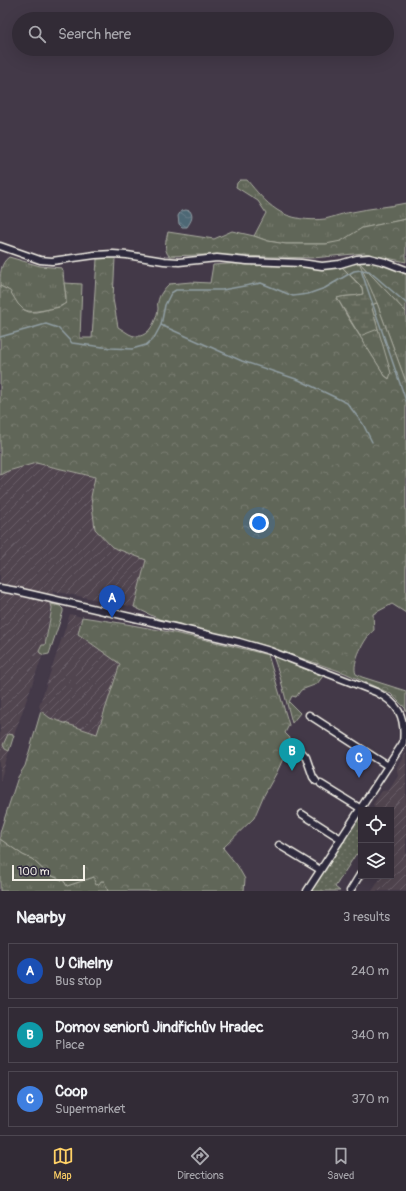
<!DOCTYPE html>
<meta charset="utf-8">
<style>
body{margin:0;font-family:Pangolin,sans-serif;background:#3a333e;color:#f1f3f6}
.controls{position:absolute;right:12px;bottom:12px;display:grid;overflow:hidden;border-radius:0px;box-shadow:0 4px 16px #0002}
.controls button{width:36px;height:36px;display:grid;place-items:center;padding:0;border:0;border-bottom:1px solid #4d4751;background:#322b36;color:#f1f3f6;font:20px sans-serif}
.scale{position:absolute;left:12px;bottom:10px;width:73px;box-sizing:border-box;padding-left:4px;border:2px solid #f4f1e8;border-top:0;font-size:11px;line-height:14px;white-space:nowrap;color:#f4f1e8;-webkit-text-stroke:3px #2f2a3d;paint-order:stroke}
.you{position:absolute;left:259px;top:523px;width:14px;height:14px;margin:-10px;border:3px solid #fff;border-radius:50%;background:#1a73e8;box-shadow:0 0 0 6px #1a73e833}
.badge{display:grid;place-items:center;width:26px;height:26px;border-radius:50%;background:#ffd166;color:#fff;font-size:13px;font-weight:700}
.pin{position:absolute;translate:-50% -33px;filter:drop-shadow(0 1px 2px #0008)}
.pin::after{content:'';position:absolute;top:21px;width:14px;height:12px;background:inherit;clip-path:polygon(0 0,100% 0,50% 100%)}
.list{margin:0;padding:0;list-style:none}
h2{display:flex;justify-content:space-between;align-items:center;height:52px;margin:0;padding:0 16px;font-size:17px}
h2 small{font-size:13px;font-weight:400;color:#a8a7ad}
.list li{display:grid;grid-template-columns:26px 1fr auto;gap:12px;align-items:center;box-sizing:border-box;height:56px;margin:0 8px 8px;padding:0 8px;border:1px solid #4d4751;border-radius:0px}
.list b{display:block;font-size:15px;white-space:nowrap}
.list p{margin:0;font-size:13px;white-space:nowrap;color:#a8a7ad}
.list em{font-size:13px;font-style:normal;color:#a8a7ad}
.icon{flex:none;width:22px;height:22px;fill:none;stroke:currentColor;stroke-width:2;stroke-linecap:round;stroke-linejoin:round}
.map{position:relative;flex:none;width:406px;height:891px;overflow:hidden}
.search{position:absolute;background:#322b36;box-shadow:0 4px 16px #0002;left:12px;right:12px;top:12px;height:44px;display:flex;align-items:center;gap:10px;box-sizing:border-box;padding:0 14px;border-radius:22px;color:#a8a7ad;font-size:15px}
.sheet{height:244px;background:#322b36}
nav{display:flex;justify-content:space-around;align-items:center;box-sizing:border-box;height:56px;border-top:1px solid #4d4751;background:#322b36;font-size:11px;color:#a8a7ad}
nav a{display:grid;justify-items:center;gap:2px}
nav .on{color:#ffd166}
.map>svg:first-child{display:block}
</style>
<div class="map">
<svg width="406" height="891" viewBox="0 0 406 891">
<defs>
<pattern id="industrial-furrows" width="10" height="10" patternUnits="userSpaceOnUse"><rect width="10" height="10" fill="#514450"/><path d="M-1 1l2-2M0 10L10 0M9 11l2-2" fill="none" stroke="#6b5f69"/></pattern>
<pattern id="grass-tufts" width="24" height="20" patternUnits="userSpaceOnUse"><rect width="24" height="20" fill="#616658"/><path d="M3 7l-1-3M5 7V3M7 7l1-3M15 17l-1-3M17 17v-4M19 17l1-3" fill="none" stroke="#787c70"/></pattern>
<pattern id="forest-crowns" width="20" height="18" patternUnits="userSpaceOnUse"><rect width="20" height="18" fill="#616658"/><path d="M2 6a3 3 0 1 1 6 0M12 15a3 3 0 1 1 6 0" fill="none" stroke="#787c70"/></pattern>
<pattern id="wetland-marsh" width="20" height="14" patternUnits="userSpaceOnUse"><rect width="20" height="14" fill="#616658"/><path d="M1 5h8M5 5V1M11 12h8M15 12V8" fill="none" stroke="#787c70"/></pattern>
<pattern id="park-dots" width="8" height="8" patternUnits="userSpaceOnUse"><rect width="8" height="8" fill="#616658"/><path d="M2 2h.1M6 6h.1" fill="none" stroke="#787c70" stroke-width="1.8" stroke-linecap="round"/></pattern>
<pattern id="water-waves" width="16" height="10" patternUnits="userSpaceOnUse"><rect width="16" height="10" fill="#4e6775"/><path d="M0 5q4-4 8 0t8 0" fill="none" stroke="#687d89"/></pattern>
</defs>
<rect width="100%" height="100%" fill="#433948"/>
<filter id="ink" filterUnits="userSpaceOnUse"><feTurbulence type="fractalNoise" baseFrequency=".025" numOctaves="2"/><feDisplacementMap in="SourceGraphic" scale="8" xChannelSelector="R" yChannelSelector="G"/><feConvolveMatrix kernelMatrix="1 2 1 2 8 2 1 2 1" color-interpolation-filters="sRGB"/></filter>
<g filter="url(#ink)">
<g fill="url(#industrial-furrows)">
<path d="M36 463 95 477 91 497 112 547 146 560 134 607 53 591 44 651 14 735 0 781V475L8 471Z"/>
<path d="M70 614 82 617 77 634 120 664 97 734 50 718 41 711 39 706Z"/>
<path d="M406 753V891H372L382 876H391V839L393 835 391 821V810H375L373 804 382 791 389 790 398 776 397 771V767Z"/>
</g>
<g fill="url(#grass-tufts)" stroke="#aaaca0">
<path d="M240 180H247C256 191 265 202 277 210 290 219 310 221 325 219 334 217 343 213 352 212 370 208 388 207 406 203V219L362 228 341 242 326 244H286L268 241 254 236 266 213 258 201 236 187 237 183Z"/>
<path d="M9 257 40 266 62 268C64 272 63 277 64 282 65 289 66 296 66 303 59 308 53 308 45 310 31 312 24 314 15 300 13 297 12 293 8 290 6 288 3 288 0 286 0 275 0 263 9 257Z"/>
<path d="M359 262 406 312V382L377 303 391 373 390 379 385 376 347 316 341 266Z"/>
<path d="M51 604 60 606 63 609V612L49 654 44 655 40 653 39 651 42 645H45L52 608Z"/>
<path d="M8 734 14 735 9 751 5 749 3 745Z"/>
<path d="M0 839 23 855 32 859 48 874 64 881 67 886 94 877 100 881H104L108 891H0Z"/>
</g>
<g fill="url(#forest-crowns)" stroke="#aaaca0">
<path d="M406 219V262L364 253 313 258 198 255 169 256C163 249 166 240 168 232L214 239 232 231 254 236 268 241 286 244H326L341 241 362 228Z"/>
<path d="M115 258 113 299 118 327C122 329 125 332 129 334 146 343 156 323 158 309 158 306 157 304 158 302 159 295 164 289 169 284L191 282 210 283 213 265 241 263 341 266 362 288 363 294C354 297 345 295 337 298L347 316 385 376 389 379 391 373 371 305 377 303 406 382V613L392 604 373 614 374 630C365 637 351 663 356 674L362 677 406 691V711L405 708 391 694 345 673 263 645 159 619 134 607 146 560 112 547 95 529 91 497 95 477 36 463 8 471 0 475V286L10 291 18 304 24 310 29 312H36L60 307 66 303V296L64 283 82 284 80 338H92L97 259Z"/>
<path d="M359 262 378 263 406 271V312Z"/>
<path d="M82 617C145 626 207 639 268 655L289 725 285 733 290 738 287 750 277 772 263 797 254 818 223 848 237 865 245 879 244 891H108L104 881H101L99 884 96 885 94 880V877L67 886 64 881 48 874 32 859 23 855 0 839V833L2 826 18 777 25 766 41 711 50 718 97 734 120 664 78 634Z"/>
<path d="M273 656 323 676 317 684 301 690 296 697 292 696 289 702 300 713 292 723 279 673Z"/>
</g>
<path fill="url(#wetland-marsh)" stroke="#aaaca0" d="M359 262 377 303 371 305 378 329 360 336 337 298C346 295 354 297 363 294L362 287 341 266Z"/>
<path fill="url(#park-dots)" stroke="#aaaca0" d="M361 814V857L356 854 335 887 340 891H312L313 888Z"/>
<path fill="url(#water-waves)" stroke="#909ea3" d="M186 210 190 211C194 217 191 221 187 227H182L179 224 178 216 181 211Z"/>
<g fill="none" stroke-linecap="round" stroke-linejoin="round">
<g stroke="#909ea3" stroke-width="1.5">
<path d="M361 270 406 401"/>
<path d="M161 325 242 361 299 380 347 403 363 424 372 442"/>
<path d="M0 337 46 324 58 328 72 343 111 348 132 349 146 345 154 338 161 325 165 305 171 293 176 290H222L261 283 293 296 308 294 325 288 354 271 361 270 369 271 406 303"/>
</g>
<defs>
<g id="minor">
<path d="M0 246 40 260 52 261 95 255 113 254 127 255 164 261 179 262 217 258 247 261 301 263 322 266 340 264 357 259 369 258 385 262 406 270"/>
<path d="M0 588 17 591 239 642 270 651 376 692C398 703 406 716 403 743L307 891"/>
<path d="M309 715 388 766"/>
<path d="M298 748 306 757 313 777 316 781"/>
<path d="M321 784 363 810"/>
<path d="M302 814 341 839"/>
<path d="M279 845 317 868"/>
<path d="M350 891 361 873"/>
</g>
</defs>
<use href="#minor" stroke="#f4f1e8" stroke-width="9"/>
<use href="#minor" stroke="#2f2a3d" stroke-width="6"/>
</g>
</g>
</svg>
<div class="controls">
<button><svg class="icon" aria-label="locate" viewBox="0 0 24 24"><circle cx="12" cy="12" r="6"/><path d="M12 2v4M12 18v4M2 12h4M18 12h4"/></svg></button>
<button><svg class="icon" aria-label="layers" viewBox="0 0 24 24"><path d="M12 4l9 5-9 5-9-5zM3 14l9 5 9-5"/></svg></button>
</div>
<div class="scale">100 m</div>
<div class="you"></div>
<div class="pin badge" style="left:112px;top:618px;background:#1a4fb4">A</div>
<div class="pin badge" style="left:292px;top:771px;background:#0f9aa8">B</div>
<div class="pin badge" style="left:359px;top:778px;background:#3f7fe0">C</div>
<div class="search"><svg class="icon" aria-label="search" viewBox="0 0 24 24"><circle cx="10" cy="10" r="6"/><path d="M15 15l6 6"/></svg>Search here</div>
</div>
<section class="sheet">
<h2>Nearby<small>3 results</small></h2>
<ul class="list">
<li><span class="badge" style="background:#1a4fb4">A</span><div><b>U Cihelny</b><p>Bus stop</p></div><em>240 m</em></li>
<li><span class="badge" style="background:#0f9aa8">B</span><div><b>Domov seniorů Jindřichův Hradec</b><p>Place</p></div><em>340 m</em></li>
<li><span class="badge" style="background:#3f7fe0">C</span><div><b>Coop</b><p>Supermarket</p></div><em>370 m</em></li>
</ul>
</section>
<nav>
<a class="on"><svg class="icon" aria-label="map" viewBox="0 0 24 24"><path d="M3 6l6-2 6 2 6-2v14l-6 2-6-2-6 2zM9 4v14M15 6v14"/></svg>Map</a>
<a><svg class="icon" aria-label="directions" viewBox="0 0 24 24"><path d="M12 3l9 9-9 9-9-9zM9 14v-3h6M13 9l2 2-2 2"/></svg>Directions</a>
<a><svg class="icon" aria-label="saved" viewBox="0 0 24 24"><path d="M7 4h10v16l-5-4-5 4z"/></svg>Saved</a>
</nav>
